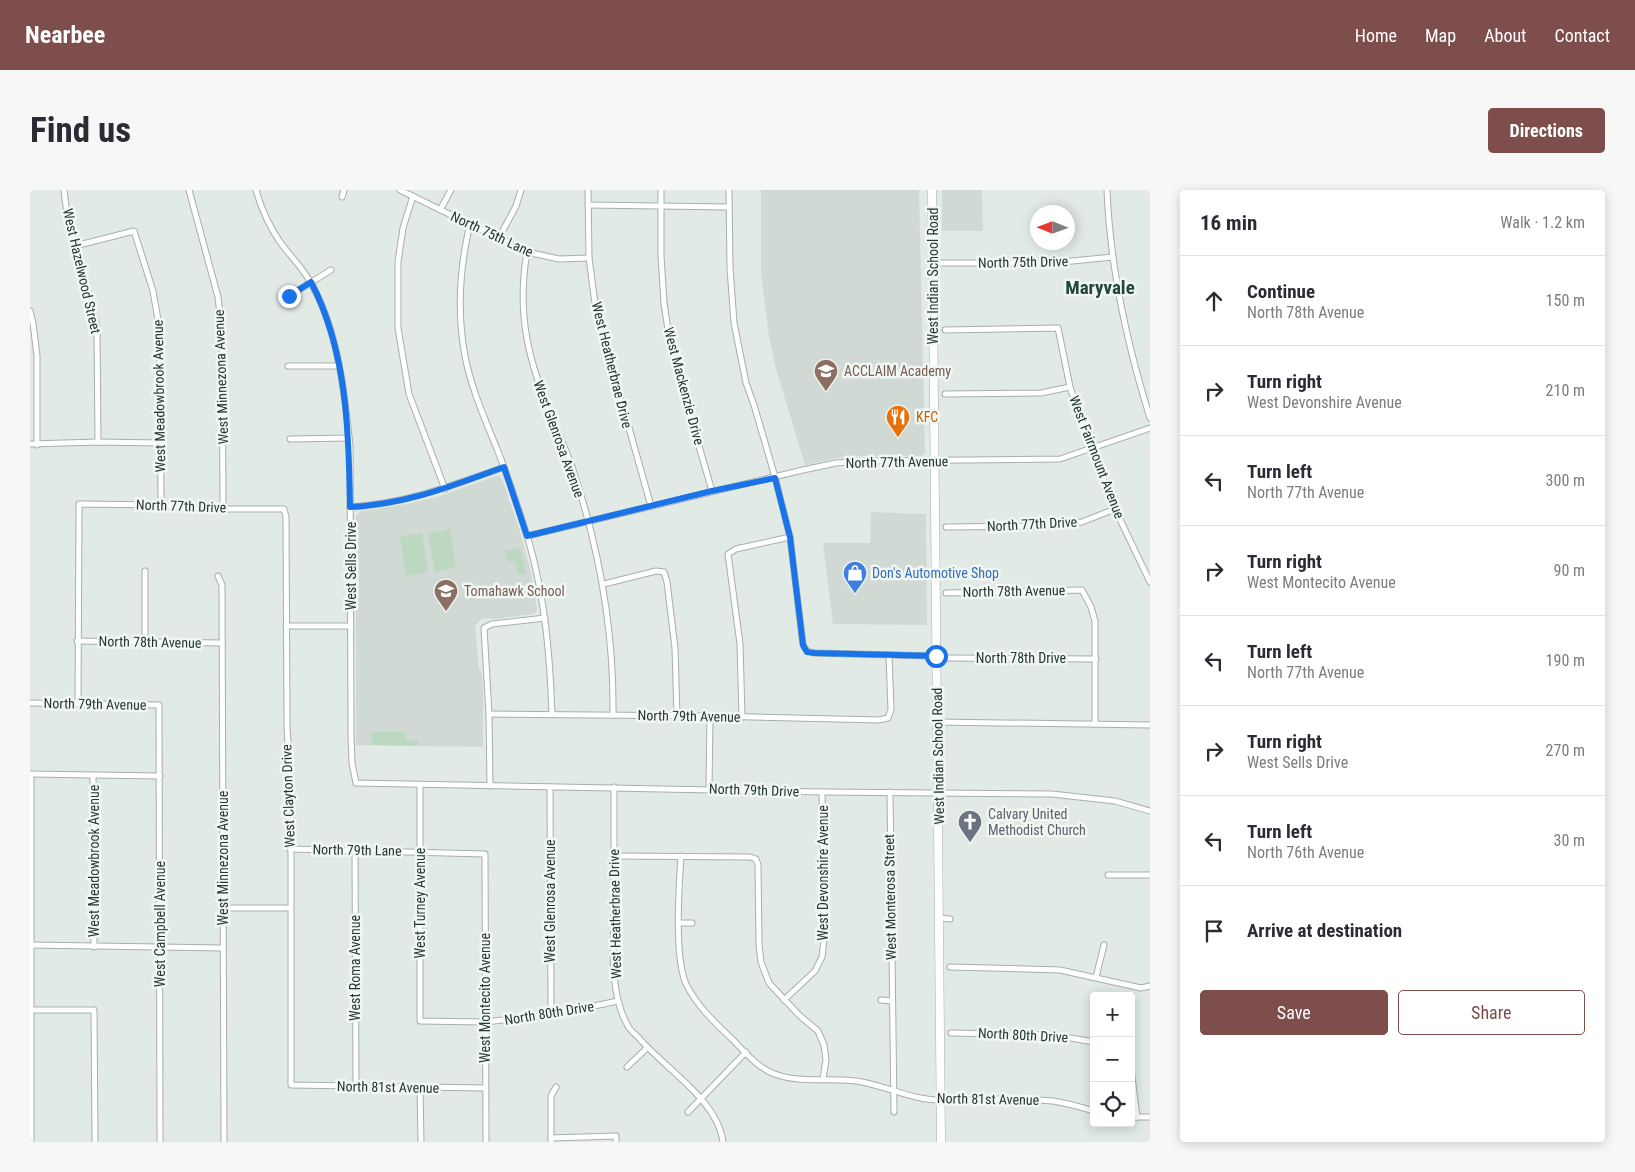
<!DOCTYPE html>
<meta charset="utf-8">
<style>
body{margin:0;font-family:"Roboto Condensed",sans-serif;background:#f7f7f7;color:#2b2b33}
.controls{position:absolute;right:15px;bottom:15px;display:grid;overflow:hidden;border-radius:5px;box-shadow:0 2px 12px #0003}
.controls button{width:45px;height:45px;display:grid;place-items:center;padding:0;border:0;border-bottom:1px solid #e1e1e2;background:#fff;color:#2b2b33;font:25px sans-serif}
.compass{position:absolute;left:1000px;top:15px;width:45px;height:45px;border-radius:50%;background:#fff;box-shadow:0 2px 12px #0003;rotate:271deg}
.stop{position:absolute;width:15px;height:15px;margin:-11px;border:4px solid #1a73e8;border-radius:50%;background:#fff}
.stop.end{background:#1a73e8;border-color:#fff;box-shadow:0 1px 5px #0008}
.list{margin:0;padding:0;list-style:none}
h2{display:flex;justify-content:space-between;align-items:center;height:65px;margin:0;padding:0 20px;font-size:21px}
h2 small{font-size:16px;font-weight:400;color:#7c7c81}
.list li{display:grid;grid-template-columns:32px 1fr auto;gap:15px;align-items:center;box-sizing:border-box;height:90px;padding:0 20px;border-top:1px solid #e1e1e2}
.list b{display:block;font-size:19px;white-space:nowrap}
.list p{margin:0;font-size:16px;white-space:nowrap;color:#7c7c81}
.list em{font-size:16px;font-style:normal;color:#7c7c81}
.actions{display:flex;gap:10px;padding:15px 20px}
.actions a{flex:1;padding:11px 0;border:1px solid #7d4e4b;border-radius:5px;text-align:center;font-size:18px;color:#7d4e4b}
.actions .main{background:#7d4e4b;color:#fff}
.icon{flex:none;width:28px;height:28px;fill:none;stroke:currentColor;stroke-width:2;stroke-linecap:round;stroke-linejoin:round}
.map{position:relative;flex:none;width:1120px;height:952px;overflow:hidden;border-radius:5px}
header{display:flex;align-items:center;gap:30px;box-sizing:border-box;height:70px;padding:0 25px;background:#7d4e4b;color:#fff}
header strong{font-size:24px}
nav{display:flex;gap:28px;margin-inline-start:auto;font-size:18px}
.intro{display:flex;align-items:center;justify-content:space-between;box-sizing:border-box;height:120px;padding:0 30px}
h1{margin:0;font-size:35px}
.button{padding:12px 22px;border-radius:5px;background:#7d4e4b;color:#fff;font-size:18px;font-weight:700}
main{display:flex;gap:30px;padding:0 30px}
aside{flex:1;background:#fff;border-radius:5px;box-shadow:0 2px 12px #0003}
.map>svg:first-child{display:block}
</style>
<header>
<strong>Nearbee</strong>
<nav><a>Home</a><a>Map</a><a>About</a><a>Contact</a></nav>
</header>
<div class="intro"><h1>Find us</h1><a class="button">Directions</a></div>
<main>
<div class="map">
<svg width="1120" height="952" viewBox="0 0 1120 952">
<rect width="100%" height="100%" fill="#e1eae5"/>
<g fill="#d0d9d4">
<path d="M731 0H889L895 262 893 265 890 266H835L807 268 775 275 746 179 739 146 731 84Z"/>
<path d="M912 0H952L953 41H912Z"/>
<path d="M466 286H469L472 289 489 338 500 378 507 420 505 423 502 424 465 429 455 428 451 429 445 436 449 479 452 483 453 498V557L326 555V416L329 408V377L326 366V326L331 321 377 314 410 306Z"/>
<path d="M841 322 896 324 897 435 803 434 793 353H840Z"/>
</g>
<g fill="#bcd8c1">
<path d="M420 339 426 377 405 382 398 343Z"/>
<path d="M392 343 398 382 376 386 370 346Z"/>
<path d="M489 358V361H491L496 383 488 385 485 371 478 372 475 361Z"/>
<path d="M341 542H375V550L388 551V556L342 555Z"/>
</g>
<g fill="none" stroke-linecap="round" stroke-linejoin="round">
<defs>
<g id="minor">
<path d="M34 0 38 33 67 137 68 252"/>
<path d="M159 0 188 107 192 144 193 318"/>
<path d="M226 0C231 18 239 36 250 52 260 66 274 79 282 95 308 141 315 205 320 257L321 547 322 573 326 593 792 602 1022 604 1085 611 1120 621"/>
<path d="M370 0 497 62 529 69 559 68"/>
<path d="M558 0 559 68 566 121 621 316"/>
<path d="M631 0V66L634 113 641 160 682 301"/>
<path d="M699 0 700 78 704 133 716 193 724 215 745 287 760 347 773 455 777 461 784 463 906 466"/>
<path d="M1077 0C1080 78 1097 154 1120 228"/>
<path d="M383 6 373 38 368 72V138L379 204 415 299"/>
<path d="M312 7 314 0"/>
<path d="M558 15 699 17"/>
<path d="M410 20 421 0"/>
<path d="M440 34C430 76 427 123 435 166 441 198 455 229 467 259 479 289 489 320 499 352 515 408 520 466 522 524"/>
<path d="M469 48 486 16 491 0"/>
<path d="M45 56 104 41 123 101 128 130 130 157 131 315"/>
<path d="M497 62C486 126 499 172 523 231 530 248 539 266 544 283 570 362 584 442 583 525"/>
<path d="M903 73H1022L1083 67"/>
<path d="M259 106 301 80"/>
<path d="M0 121 3 133 7 166V255"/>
<path d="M915 140 1028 138 1040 197 1061 259 1085 319 1120 392"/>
<path d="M258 176H309"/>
<path d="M915 204 1011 203 1040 197"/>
<path d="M260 249 319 248"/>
<path d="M0 254 68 252 130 253"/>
<path d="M320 317C378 313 421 296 474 277"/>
<path d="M916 337 1016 336 1052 332 1085 319"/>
<path d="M497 346 773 280 806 273 836 271 1030 269 1120 238"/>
<path d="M188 386 192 395 194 952"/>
<path d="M574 394 626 381 634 382 637 392 645 458 647 526"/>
<path d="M916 403 1052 400 1061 417 1065 431V534"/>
<path d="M256 436H321"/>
<path d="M47 451 192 453"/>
<path d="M115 452V381"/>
<path d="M917 468 1066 469"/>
<path d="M0 513 129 515 130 952"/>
<path d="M48 514 49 314 131 315 175 319H254L256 327 257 538 261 596V895L455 898"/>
<path d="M459 524 680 526 849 530 858 528 861 520 859 465"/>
<path d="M712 527 710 454 698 364 706 359 760 347"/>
<path d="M907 532 1120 535"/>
<path d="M0 584 130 586"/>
<path d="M1 584V952"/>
<path d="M63 585 64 757"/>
<path d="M390 595V831L455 832 521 825 588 811"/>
<path d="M460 596 459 524 454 438 462 434 515 428"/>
<path d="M520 597 521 825"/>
<path d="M584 597C584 636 584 674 584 712 584 750 578 802 598 836 600 840 605 844 608 847 634 878 688 910 693 952"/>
<path d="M679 599 680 526"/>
<path d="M860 602 864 922"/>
<path d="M260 659 455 664 456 952"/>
<path d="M325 660 326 896"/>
<path d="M584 666 720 667 726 669 728 675 729 755 731 772 739 793 770 826 788 841 794 855 796 870 793 889"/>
<path d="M651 666C649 697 644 766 656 794 667 816 685 833 702 849 714 861 726 876 742 883 771 895 803 886 832 892 858 897 883 910 910 910 947 910 986 907 1023 911 1037 913 1050 917 1064 921"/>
<path d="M1078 685H1120"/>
<path d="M193 718H260"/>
<path d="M909 728 920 729"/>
<path d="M649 733H662"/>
<path d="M0 755 193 758"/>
<path d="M920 777 1030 780 1111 798 1120 796"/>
<path d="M1066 787 1074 755"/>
<path d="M754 810 785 781 792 767 794 749 792 602"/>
<path d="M851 810 861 811"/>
<path d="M0 820H64L65 952"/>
<path d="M921 843 1023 845 1064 852"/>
<path d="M597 877 617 858"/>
<path d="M1101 879 1107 927"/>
<path d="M390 897 391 952"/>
<path d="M658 922 716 862"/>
<path d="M1101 927H1120"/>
<path d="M521 948 586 946V952"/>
<path d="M521 952V906L526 897"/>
</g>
<path id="secondary" d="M902 0 911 952"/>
</defs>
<use href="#minor" stroke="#a5b1ab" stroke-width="7"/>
<use href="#secondary" stroke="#a2b4ab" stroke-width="9"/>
<use href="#minor" stroke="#fff" stroke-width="5"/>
<use href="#secondary" stroke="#fff" stroke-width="8"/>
</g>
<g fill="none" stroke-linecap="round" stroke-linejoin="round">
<path stroke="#1a73e8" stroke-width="6" d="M259 106 281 92C317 161 319 242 320 317 378 314 421 296 474 277L497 346 682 301 745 288 760 347 773 455 777 462 784 463 906 466"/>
</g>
<defs>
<symbol id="school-pin" viewBox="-11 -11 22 30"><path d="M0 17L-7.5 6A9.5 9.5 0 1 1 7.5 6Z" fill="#8d6e63" stroke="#f1f7f3"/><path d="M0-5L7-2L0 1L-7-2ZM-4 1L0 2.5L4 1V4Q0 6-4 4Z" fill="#fff"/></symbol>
<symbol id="restaurant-pin" viewBox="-11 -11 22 30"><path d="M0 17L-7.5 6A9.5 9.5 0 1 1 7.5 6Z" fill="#e8710a" stroke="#f1f7f3"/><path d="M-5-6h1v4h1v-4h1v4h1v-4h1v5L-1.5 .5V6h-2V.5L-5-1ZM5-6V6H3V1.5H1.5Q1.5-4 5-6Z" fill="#fff"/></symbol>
<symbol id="shop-pin" viewBox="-11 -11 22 30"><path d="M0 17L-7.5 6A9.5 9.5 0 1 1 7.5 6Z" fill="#3f7fe0" stroke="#f1f7f3"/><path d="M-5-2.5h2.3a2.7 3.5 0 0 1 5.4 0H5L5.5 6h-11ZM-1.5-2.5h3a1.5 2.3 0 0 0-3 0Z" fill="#fff"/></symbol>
<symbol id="church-pin" viewBox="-11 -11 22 30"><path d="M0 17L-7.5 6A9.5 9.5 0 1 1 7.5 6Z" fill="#6b7280" stroke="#f1f7f3"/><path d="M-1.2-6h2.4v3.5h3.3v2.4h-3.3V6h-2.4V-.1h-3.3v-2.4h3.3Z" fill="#fff"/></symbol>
</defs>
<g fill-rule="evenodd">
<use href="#school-pin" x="782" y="167" width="28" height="38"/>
<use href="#restaurant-pin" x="854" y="213" width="28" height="38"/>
<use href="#shop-pin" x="811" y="369" width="28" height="38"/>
<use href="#school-pin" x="402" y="387" width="28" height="38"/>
<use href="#church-pin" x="926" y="618" width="28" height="38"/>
</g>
<g text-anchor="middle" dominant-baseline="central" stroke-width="5" stroke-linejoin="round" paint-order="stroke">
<g font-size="14" fill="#243830" stroke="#f1f7f3">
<text transform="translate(462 44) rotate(25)">North 75th Lane</text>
<text transform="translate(993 72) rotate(-1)">North 75th Drive</text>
<text transform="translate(52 81) rotate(77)">West Hazelwood Street</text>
<text transform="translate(903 86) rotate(-90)">West Indian School Road</text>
<text transform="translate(582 175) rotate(76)">West Heatherbrae Drive</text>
<text transform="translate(191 187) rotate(-92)">West Minnezona Avenue</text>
<text transform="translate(654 196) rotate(75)">West Mackenzie Drive</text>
<text transform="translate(129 206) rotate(-91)">West Meadowbrook Avenue</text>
<text transform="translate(529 249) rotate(70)">West Glenrosa Avenue</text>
<text transform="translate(1067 267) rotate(69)">West Fairmount Avenue</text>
<text transform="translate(867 272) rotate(-1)">North 77th Avenue</text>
<text transform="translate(151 316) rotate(2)">North 77th Drive</text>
<text transform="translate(1002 334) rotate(-3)">North 77th Drive</text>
<text transform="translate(321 376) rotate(-90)">West Sells Drive</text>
<text transform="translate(984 401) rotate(-1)">North 78th Avenue</text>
<text transform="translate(120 452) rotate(1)">North 78th Avenue</text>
<text x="991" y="468">North 78th Drive</text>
<text transform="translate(65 514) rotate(1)">North 79th Avenue</text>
<text transform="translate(659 526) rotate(1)">North 79th Avenue</text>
<text transform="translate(908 566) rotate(-91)">West Indian School Road</text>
<text transform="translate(724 600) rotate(2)">North 79th Drive</text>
<text transform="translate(258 606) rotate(-92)">West Clayton Drive</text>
<text transform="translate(327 660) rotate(1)">North 79th Lane</text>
<text transform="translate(193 668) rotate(-90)">West Minnezona Avenue</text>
<text transform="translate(64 671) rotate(-90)">West Meadowbrook Avenue</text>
<text transform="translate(793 683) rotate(-90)">West Devonshire Avenue</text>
<text transform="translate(860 707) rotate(-91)">West Monterosa Street</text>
<text transform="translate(520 711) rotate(-90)">West Glenrosa Avenue</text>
<text transform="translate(390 713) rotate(-90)">West Turney Avenue</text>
<text transform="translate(585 724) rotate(-91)">West Heatherbrae Drive</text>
<text transform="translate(130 734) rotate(-90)">West Campbell Avenue</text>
<text transform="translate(325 778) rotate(-90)">West Roma Avenue</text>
<text transform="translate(455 808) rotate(-90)">West Montecito Avenue</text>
<text transform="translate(519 823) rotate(-9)">North 80th Drive</text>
<text transform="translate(993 845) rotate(3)">North 80th Drive</text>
<text transform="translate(358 897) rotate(1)">North 81st Avenue</text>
<text transform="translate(958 909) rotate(1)">North 81st Avenue</text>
</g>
<g font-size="14" fill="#785e54" stroke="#f1f7f3" text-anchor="start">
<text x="814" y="181">ACCLAIM Academy</text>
<text x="434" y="401">Tomahawk School</text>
</g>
<g font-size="14" fill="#c56008" stroke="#f1f7f3" text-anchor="start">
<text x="886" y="227">KFC</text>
</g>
<g font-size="14" fill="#366cbe" stroke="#f1f7f3" text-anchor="start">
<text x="842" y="383">Don's Automotive Shop</text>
</g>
<g font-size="14" fill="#5b616d" stroke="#f1f7f3" text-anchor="start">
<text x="958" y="624">Calvary United<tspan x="958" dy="16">Methodist Church</tspan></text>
</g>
<g font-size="19" font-weight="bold" fill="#22483a" stroke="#f1f7f3">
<text x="1070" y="97">Maryvale</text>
</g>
</g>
</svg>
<div class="controls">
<button>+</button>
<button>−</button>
<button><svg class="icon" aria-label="locate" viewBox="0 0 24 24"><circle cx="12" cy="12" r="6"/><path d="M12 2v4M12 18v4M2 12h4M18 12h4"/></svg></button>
</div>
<svg class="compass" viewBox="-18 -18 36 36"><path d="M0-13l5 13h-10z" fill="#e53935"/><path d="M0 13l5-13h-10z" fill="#7c7c81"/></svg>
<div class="stop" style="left:906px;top:466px"></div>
<div class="stop end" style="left:259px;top:106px"></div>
</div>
<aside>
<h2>16 min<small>Walk · 1.2 km</small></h2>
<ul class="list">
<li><svg class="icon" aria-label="ahead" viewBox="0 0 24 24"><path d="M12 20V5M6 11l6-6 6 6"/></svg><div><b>Continue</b><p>North 78th Avenue</p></div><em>150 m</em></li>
<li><svg class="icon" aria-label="right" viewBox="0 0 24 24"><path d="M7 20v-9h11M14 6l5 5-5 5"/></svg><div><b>Turn right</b><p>West Devonshire Avenue</p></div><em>210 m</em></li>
<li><svg class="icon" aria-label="left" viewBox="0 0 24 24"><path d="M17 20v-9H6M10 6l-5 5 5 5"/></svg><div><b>Turn left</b><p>North 77th Avenue</p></div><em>300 m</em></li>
<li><svg class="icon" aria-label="right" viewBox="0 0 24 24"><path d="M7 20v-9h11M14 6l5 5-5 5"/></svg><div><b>Turn right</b><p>West Montecito Avenue</p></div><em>90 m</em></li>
<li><svg class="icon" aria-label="left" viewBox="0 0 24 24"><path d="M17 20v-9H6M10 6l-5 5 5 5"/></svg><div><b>Turn left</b><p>North 77th Avenue</p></div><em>190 m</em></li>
<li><svg class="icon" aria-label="right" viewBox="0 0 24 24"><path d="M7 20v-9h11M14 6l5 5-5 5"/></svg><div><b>Turn right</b><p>West Sells Drive</p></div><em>270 m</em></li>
<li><svg class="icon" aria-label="left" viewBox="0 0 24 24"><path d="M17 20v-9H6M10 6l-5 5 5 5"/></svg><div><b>Turn left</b><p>North 76th Avenue</p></div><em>30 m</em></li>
<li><svg class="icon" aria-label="arrive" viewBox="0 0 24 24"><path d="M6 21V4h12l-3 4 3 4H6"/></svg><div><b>Arrive at destination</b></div></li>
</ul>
<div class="actions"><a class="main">Save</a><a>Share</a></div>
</aside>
</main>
